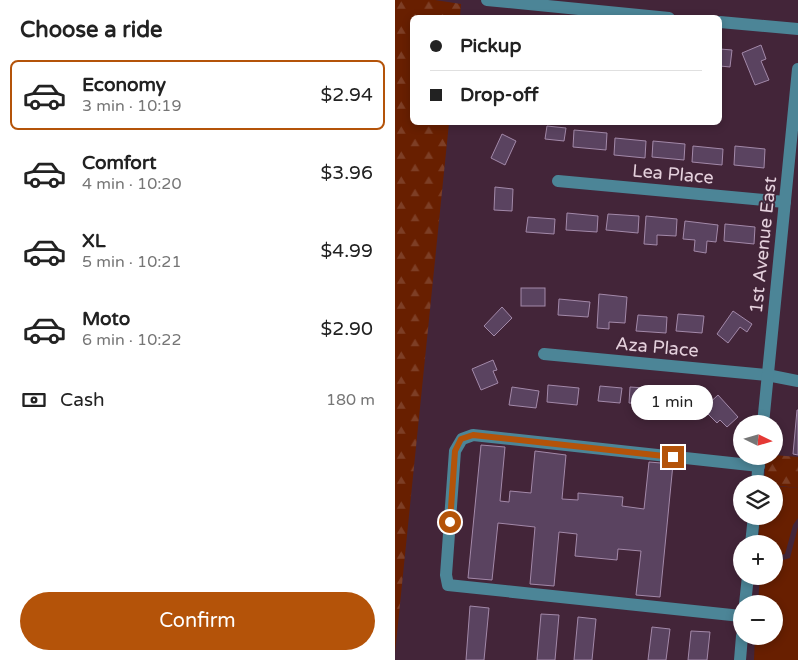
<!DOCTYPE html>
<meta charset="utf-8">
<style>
body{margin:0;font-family:"Varela Round",sans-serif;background:#f6f6f6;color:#222;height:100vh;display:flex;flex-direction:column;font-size:19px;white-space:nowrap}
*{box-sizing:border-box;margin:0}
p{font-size:16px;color:#767676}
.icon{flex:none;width:28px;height:28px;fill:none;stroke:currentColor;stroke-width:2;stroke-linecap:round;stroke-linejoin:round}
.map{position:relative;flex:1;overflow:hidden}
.side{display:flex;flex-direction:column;background:#fff;width:395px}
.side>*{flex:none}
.top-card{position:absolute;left:15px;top:15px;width:312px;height:110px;border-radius:8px;box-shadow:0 2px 8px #0003;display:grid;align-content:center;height:110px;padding:0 20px;background:#fff}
.needle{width:32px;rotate:95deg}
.buttons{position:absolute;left:338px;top:415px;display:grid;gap:10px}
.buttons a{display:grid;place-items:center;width:50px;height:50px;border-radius:50%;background:#fff;box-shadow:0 2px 8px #0003;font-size:25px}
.end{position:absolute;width:22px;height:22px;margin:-11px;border:6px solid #b45309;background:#fff;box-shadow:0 0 0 2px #fff}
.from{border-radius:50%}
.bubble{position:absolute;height:35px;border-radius:18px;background:#fff;box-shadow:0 2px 8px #0003;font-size:16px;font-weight:600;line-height:35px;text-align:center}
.top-card b{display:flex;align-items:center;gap:18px;height:48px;font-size:19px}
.top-card b+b{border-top:1px solid #e0e0e0}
.top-card i{width:12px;height:12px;background:#222}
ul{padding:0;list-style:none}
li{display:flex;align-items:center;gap:15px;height:70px;margin:0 10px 8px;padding:0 10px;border:2px solid transparent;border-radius:8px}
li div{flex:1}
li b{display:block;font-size:19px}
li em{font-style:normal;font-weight:600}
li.selected{border-color:#b45309}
li>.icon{width:45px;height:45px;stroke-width:1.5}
h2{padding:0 20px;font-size:22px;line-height:60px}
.pay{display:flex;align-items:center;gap:12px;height:55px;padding:0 20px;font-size:19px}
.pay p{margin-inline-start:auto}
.action{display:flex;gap:10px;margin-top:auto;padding:10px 20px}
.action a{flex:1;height:58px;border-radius:30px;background:#b45309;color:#fff;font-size:20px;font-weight:600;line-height:58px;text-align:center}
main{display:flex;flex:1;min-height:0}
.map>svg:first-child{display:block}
</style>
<main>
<section class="side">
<h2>Choose a ride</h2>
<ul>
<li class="selected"><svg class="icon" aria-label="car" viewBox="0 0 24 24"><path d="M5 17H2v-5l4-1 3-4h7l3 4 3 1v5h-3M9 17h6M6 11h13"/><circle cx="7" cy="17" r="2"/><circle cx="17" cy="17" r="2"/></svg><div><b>Economy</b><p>3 min · 10:19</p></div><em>$2.94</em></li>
<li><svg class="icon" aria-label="car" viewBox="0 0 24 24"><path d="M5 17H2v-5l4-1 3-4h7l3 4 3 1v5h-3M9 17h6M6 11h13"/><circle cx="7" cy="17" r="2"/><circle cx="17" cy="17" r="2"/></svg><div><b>Comfort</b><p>4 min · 10:20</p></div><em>$3.96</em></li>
<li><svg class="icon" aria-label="car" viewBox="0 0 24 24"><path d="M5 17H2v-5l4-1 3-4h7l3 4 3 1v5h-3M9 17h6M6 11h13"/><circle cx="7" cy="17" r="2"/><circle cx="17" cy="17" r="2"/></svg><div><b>XL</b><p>5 min · 10:21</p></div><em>$4.99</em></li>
<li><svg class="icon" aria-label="car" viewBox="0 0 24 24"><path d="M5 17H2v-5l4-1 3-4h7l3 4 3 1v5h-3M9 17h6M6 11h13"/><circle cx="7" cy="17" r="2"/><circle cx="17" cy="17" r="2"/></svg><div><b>Moto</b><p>6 min · 10:22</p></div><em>$2.90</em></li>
</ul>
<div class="pay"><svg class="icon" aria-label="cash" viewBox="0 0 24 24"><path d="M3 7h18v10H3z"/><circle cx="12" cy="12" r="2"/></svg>Cash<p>180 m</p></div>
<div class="action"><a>Confirm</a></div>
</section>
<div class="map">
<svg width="403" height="660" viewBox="0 0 403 660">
<defs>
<pattern id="forest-firs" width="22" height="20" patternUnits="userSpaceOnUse" patternTransform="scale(1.25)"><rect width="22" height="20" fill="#681f00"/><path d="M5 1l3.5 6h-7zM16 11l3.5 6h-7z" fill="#7d3e25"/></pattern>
</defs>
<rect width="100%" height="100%" fill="#432539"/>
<g fill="url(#forest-firs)">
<path d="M0,0H40L66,4L65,17L18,18V122L54,123L0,653Z"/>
<path d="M379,455L403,457V488L369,484L371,456Z"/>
</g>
<g fill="#681f00">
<path d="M379,486L403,488V518L398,525L390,554L386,555L379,549V544H363L365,516H379Z"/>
<path d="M403,527V660H359L360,636H379V604H363L365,576H379V556L385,561L395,558Z"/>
</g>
<g fill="#5a4360" stroke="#a389a9">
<path d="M366,45L371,59L366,61L374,80L360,85L347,53Z"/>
<path d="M325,49L337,50L335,67L325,66Z"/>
<path d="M152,126L171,128L169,141L150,139Z"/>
<path d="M179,130L212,133L211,150L178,147Z"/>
<path d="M107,134L121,141L110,165L96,158Z"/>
<path d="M220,138L251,141L250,158L219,155Z"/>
<path d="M258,141L290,144L289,160L257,157Z"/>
<path d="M298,146L328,149L327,165L297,162Z"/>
<path d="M340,146L370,149L369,168L339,165Z"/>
<path d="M100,187L118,189L117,211L99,210Z"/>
<path d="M172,213L203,216L202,232L171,230Z"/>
<path d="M213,214L244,216L243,233L211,230Z"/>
<path d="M251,216L282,219L281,236L262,235V245L249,244Z"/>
<path d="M133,217L160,219L159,234L131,232Z"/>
<path d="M290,221L323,225L321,242L312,241L311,253L299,251L300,240L288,239Z"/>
<path d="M330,224L360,227L359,244L329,241Z"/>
<rect x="126" y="288" width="24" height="18"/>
<path d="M204,294L232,297L230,323L214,322V329L202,328Z"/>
<path d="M164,299L195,302L193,317L163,315Z"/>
<path d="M107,307L117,318L99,336L89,326Z"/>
<path d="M338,311L357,324L352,332L345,327L333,343L322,334Z"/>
<path d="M283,314L309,316L307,333L281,331Z"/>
<path d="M243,315L272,317L271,333L241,331Z"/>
<path d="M98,360L102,370L98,371L103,383L86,390L77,369Z"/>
<path d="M153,385L184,388L182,405L152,402Z"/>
<path d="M205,386L227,388L225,403L203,401Z"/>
<path d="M117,387L144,391L141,408L114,405Z"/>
<path d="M235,387L264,389L263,405L234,403Z"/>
<path d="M277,391L290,392L289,400L301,401L300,417L275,414Z"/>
<path d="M323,395L343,417L332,427L325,420L322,423L308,409Z"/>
<path d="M402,410H403V455L398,454Z"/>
<path d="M86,445L110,447L105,501L114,502L115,491L136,493L140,451L171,455L167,499L183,500V493L228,497L227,506L249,509L254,462L278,464L265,597L241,595L246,551L223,549L222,560L180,556L182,534L164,532L159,586L135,584L140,527L103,523L97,580L73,578Z"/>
<path d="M75,606L94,608L89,660H71Z"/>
<path d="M146,614L164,615L160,660H142Z"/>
<path d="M183,617L201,619L197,660H179Z"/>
<path d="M257,627L275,629L271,660H253Z"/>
<path d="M296,631L315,632L312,660H293Z"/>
</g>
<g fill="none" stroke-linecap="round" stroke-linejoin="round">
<g stroke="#4c8597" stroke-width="12">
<path d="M92,0L274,18"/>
<path d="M325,22L403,29"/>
<path d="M163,181L390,202"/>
<path d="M149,354L372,375L403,381"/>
<path d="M368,424L403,69"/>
<path d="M362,484L364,456"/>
<path d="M356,544L359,516"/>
<path d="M350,604L353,576"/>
<path d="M346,616L53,585L51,575L60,451L67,439L78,435L364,466"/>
<path d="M345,660L347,636"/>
</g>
</g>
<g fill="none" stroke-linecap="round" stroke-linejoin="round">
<path stroke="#b45309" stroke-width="6" d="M55,522L60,451L66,439L78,435L278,457"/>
</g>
<g text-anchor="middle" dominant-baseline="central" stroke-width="4" stroke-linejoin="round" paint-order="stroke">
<g font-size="18" fill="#e5d1dd" stroke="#432539">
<text transform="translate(278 174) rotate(5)">Lea Place</text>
<text transform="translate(368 245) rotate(-84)">1st Avenue East</text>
<text transform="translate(262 347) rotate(5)">Aza Place</text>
</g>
</g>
</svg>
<div class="buttons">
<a><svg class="needle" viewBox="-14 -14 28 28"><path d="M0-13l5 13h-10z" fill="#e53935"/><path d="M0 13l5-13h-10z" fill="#767676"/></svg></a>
<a><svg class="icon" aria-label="layers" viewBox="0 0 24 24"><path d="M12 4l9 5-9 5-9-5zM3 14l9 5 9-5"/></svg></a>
<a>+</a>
<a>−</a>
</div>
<i class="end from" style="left:55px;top:522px"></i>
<i class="end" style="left:278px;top:457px"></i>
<div class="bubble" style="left:236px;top:385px;width:82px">1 min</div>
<div class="top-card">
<b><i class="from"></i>Pickup</b>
<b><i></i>Drop-off</b>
</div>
</div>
</main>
